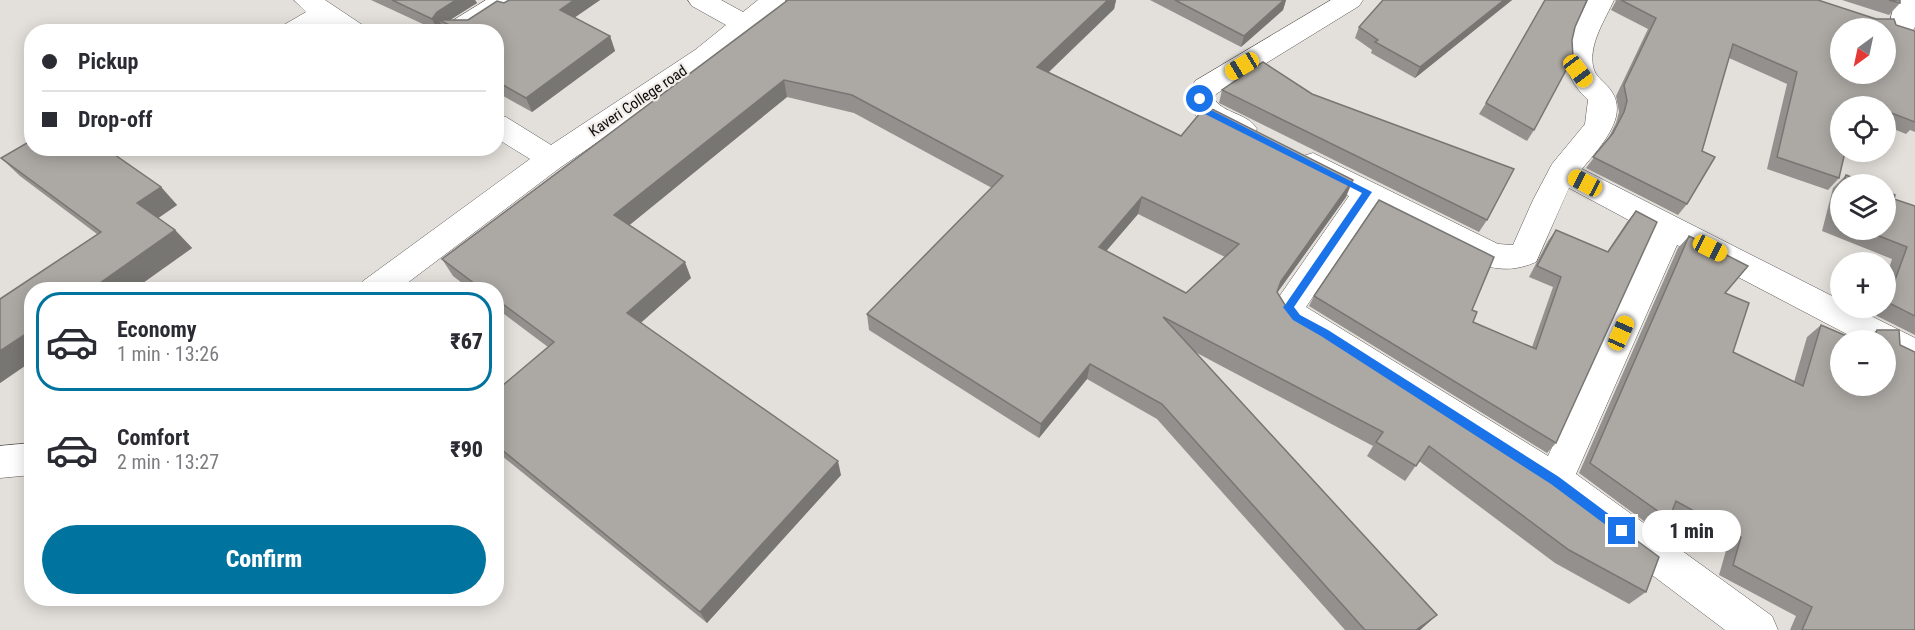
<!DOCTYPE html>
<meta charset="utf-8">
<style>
body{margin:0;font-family:"Roboto Condensed",sans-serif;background:#f7f7f7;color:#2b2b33;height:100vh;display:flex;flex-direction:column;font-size:22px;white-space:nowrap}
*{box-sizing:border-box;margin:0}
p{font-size:20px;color:#7c7c81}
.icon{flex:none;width:33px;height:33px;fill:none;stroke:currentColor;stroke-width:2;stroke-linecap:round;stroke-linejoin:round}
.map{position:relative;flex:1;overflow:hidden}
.sheet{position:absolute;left:24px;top:282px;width:480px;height:324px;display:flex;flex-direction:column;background:#fff;border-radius:24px;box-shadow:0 3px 15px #0003}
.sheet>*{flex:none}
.guide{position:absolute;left:24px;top:24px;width:480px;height:132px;border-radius:24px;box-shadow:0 3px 15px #0003;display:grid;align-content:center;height:132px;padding:0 18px;background:#fff}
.needle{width:39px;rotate:213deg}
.controls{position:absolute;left:1830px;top:18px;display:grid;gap:12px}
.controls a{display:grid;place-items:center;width:66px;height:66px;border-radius:50%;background:#fff;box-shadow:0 3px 15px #0003;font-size:30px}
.end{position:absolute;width:27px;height:27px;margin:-14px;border:8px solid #1a73e8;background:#fff;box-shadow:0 0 0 3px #fff}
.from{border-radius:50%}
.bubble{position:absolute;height:42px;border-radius:21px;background:#fff;box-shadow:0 3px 15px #0003;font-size:20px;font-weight:800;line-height:42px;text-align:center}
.car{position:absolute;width:18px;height:36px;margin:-18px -9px;border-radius:8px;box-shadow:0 0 4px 2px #0007;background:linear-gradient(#f5c518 24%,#345 0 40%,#f5c518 0 76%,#345 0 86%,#f5c518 0)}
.guide b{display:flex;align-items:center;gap:21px;height:57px;font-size:22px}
.guide b+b{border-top:2px solid #e1e1e2}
.guide i{width:15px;height:15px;background:#2b2b33}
ul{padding:10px 0 0;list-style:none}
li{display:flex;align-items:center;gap:18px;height:99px;margin:0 12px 9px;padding:0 6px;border:3px solid transparent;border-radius:24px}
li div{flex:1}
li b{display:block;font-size:22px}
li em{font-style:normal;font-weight:800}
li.active{border-color:#00749e}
li>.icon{width:54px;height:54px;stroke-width:1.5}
.action{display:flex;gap:12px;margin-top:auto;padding:12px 18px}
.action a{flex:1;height:69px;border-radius:36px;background:#00749e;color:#fff;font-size:24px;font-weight:800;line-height:69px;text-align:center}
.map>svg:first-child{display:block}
</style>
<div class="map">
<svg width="1915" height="630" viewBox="0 0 1915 630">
<rect width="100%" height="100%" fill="#e3dfda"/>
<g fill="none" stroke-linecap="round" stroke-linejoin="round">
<g stroke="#5d5956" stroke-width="1">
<g id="minor">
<path d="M294,0H325L364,26L368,32H336L324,24L311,32H278L282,26L306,12Z"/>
<path d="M486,0H517L513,6L473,32H440L444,26Z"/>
<path d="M688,0H721L743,12L758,0H787L783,6L715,62L561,167L398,290H358L363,281L530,159L496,138V114L506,117L551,145L695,50L726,25L692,6Z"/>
<path d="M1331,0H1363L1359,6L1216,94L1214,99C1224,114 1248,113 1257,129L1253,136L1243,139L1233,136L1198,119L1186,99L1195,81Z"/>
<path d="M1588,0H1614C1605,20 1589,43 1593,66C1595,78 1606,82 1612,92C1629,118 1598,149 1582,169L1840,300V308H1855L1915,338V368L1886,355V340H1858L1677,245L1576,474L1772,616L1778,630H1725L1542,492L1313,343L1284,327L1272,307L1349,196L1303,172L1298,164L1303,156L1313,153L1498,244L1513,245L1533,200L1552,164L1585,124L1588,100C1551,65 1570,39 1588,0ZM1569,188L1651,232L1548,456L1306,307L1373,208L1483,265C1502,271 1518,270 1536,262Z"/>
<path d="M1895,0H1915V27L1910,36L1901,39L1892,36L1888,30Z"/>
<path d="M32,443V475L0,478V446Z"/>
</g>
</g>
<use href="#minor" fill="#fff" fill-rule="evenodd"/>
</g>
<g fill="#94908d" fill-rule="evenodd">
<path d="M371,0H475L477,3L450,20H468L504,3L509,0H600L574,18L610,36L615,51L532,112L496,92V32H444L442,26L438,31Z"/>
<path d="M785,0H1116L1114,9L1049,72L1181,136L1346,197L1277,293L1285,305L1300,318L1646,592L1629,604L1555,563L1419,461L1405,481L1367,456L1373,446L1195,352L1437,615L1420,630H1345L1157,419L1087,379L1039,438L869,330L867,314L992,188L854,113L787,97L629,225L691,278L641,322L841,475L707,623L496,451V391L548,347L496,308V290H471L453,276L442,259L785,2ZM1138,214L1225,257L1186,293L1106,251Z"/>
<path d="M1150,0H1286L1283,10L1241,47Z"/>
<path d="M1383,0H1512L1415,78L1371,53L1372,50L1355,38L1359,27Z"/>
<path d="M1615,0H1818L1915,31V132L1910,130L1906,134L1886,126V106H1840L1839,178L1828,190L1767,169L1787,84L1729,58L1687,204L1678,215L1586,168L1608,139L1616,123L1619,112L1616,96L1648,29L1611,10L1616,1Z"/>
<path d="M1842,0H1900V3L1889,15Z"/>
<path d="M1575,27L1534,130L1527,141L1479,114L1486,103Z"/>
<path d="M1222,90L1312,94L1487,220L1479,232L1219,103Z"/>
<path d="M1,158L161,187L177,205L158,218L175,230L192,248L133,290H32V361L0,383V299L97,234L20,176Z"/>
<path d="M1846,175L1869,184H1840V230H1886L1894,199L1915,206V335L1873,314L1875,308H1886V278L1892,259L1822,231L1833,188Z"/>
<path d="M1636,211L1556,443L1547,453L1309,306L1314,296L1472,310L1473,322L1532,347L1553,287L1529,277L1548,241L1556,230L1607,252L1627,222Z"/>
<path d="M1689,236L1748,266L1725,293L1749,303L1733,352L1794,382L1807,337L1821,325L1856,340H1840V386H1886V340H1864L1877,330H1899L1900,345L1915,352V630H1790L1796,616L1719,575L1727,547L1671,516L1669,519L1656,530L1579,473L1678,248Z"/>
</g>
<g fill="#787673">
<path d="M456,0H475L477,3L445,23L439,20L442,26L438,31L432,19L437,12Z"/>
<path d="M574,0H600L565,24L560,10Z"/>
<path d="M1108,0H1116L1114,9L1036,84L1037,67Z"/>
<path d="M1284,0H1286L1283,10L1241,47L1244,36Z"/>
<path d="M1504,0H1512L1415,78L1420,67Z"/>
<path d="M610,36L615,51L532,112L526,98Z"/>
<path d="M784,80L787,97L621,232L614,215Z"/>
<path d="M1353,180L1346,197L1274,297L1281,281Z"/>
<path d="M161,187L177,205L154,221L137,203Z"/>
<path d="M1142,197L1138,214L1096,263L1099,247Z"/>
<path d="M175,230L192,248L133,290H90Z"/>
<path d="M685,262L691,278L634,329L627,313Z"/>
<path d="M32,330V361L0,383V351Z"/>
<path d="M1090,364L1087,379L1039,438L1041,424Z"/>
<path d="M838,461L841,475L707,623L700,612Z"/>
<path d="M1437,615L1420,630H1416Z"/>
</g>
<g fill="#aca8a4" stroke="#787673" stroke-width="1.5" fill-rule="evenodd">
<path d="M392,0H456L437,12L432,19Z"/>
<path d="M509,0H574L560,10L610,36L526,98L496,81V32H464L439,20H468L497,1L504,3Z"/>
<path d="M788,0H1108L1037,67L1181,136L1206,106L1353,180L1281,281L1277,292L1285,305L1300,318L1555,480L1659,557L1646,592L1569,550L1429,446L1416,466L1376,442L1383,432L1163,317L1437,615L1416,630H1365L1162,404L1090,364L1041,424L867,314L1003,176L852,95L784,80L614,215L685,262L627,313L838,461L700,612L496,445V391L554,342L496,299V290H483L442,259ZM1142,197L1239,244L1186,293L1099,247Z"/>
<path d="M1175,0H1284L1244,36Z"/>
<path d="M1383,0H1504L1420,67L1375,42L1378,40L1359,27Z"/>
<path d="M1545,0H1587L1575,27L1572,40L1573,57L1534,130L1486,103Z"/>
<path d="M1621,0H1818L1876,19H1894L1896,25L1915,31V122L1886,111V106H1875L1856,99L1854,106H1840V152H1845L1839,178L1777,157L1797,72L1733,44L1702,151L1715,157L1687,204L1593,157L1613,133L1624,112L1627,101L1624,85L1656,18ZM1840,28H1886V74H1840Z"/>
<path d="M1889,0H1900V3Z"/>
<path d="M1263,62L1312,94L1514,169L1487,220L1222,90Z"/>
<path d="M32,140V148H105L161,187L137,203L175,230L90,290H32V330L0,351V299L101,232L1,158Z"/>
<path d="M1846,175L1869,184H1843Z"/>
<path d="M1886,191L1895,195L1894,199L1915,206V316L1887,302L1907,247L1864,230H1886Z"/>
<path d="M1840,196V220L1835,218Z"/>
<path d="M1379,200L1494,257L1472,310L1477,312L1473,322L1536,349L1561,277L1537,266L1556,230L1608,252L1636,211L1657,222L1556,443L1314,296Z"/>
<path d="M1689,236L1748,266L1725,293L1749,303L1733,352L1803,386L1821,325L1856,340H1840V386H1886V340H1873L1877,330H1899L1900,345L1915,352V630H1802L1812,607L1733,565L1741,537L1676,501L1669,519L1590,463Z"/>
</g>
<path fill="#1a73e8" d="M1200,96L1211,110L1372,192L1294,307L1300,315L1328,330L1559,477L1626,527V534H1618L1551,484L1321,336L1293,320L1283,307L1285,305L1362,193L1205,114L1195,99Z"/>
<g text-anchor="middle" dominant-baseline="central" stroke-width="4.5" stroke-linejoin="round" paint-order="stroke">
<g font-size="15" fill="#0c0b0a" stroke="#f0ece8">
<text transform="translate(638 101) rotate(-34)">Kaveri College road</text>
</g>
</g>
</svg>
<div class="controls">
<a><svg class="needle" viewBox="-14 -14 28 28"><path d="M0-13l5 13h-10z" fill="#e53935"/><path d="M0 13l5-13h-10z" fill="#7c7c81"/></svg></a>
<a><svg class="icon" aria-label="locate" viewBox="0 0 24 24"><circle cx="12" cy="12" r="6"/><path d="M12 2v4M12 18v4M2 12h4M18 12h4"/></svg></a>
<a><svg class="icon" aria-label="layers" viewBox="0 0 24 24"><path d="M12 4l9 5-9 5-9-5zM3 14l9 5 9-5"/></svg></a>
<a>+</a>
<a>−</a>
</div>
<i class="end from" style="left:1200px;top:99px"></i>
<i class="end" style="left:1622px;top:531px"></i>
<div class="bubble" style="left:1642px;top:510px;width:99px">1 min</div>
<i class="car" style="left:1242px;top:66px;rotate:239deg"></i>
<i class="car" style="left:1578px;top:71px;rotate:143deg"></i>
<i class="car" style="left:1585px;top:183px;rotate:298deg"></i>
<i class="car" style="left:1710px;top:248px;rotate:117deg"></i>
<i class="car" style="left:1621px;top:333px;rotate:24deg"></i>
<div class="guide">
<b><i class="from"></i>Pickup</b>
<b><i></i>Drop-off</b>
</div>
<section class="sheet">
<ul>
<li class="active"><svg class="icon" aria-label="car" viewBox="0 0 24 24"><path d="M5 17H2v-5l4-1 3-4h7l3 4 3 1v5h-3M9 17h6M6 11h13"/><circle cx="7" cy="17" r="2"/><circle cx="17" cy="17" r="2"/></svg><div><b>Economy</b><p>1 min · 13:26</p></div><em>₹67</em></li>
<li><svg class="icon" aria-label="car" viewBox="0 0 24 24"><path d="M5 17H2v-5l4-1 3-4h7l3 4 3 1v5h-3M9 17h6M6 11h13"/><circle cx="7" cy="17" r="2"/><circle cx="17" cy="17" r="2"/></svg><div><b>Comfort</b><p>2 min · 13:27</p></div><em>₹90</em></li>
</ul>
<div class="action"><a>Confirm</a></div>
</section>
</div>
